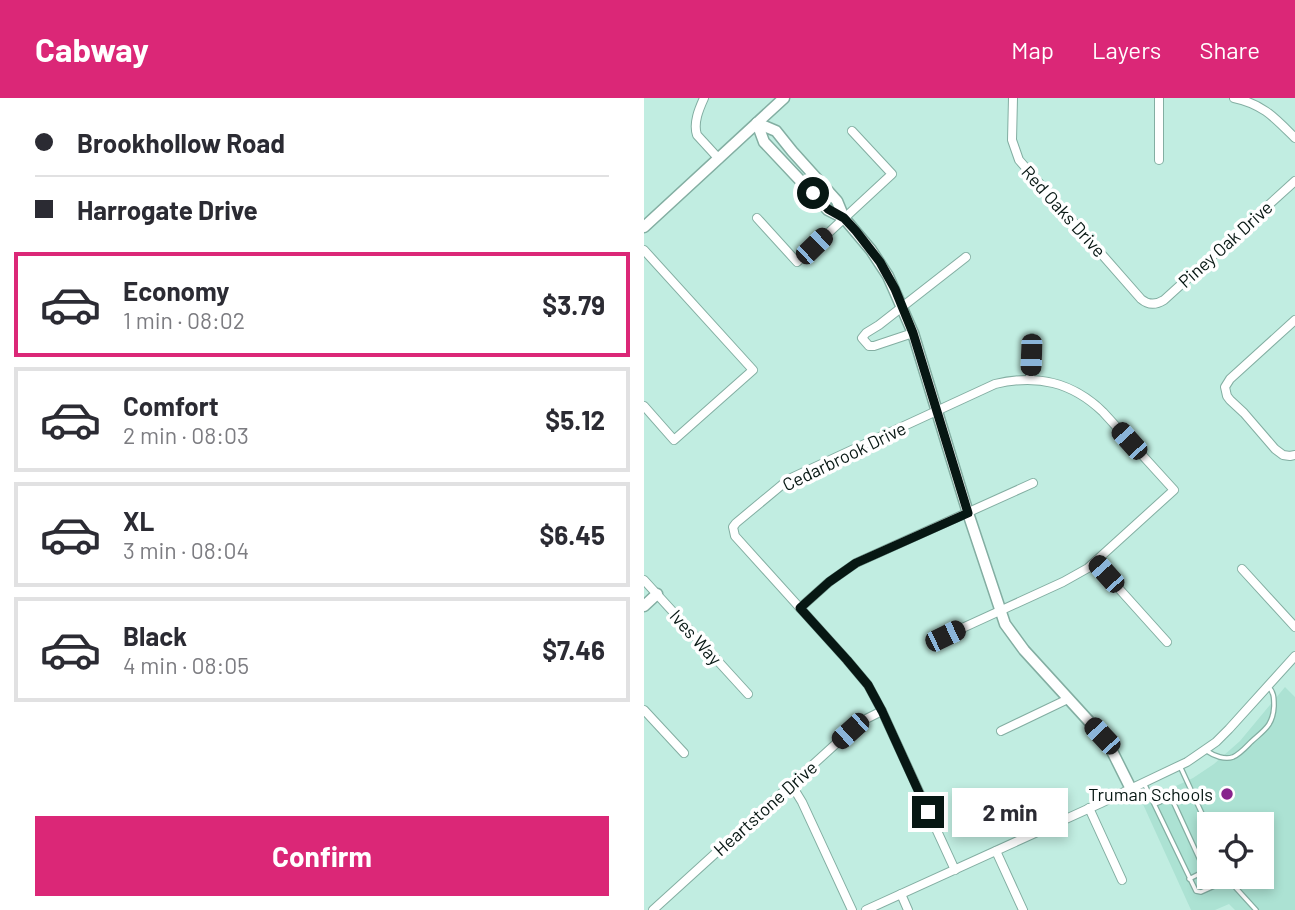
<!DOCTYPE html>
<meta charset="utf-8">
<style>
body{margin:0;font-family:Barlow,sans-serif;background:#f7f7f7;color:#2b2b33;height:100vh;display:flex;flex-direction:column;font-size:26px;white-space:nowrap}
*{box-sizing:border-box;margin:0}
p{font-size:23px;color:#7c7c81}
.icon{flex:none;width:38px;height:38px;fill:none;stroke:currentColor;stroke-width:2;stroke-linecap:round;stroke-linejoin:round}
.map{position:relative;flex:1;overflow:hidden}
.sheet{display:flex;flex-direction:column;background:#fff;width:644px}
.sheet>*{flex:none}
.top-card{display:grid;align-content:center;height:154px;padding:0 35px;background:#fff}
.fabs{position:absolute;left:553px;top:714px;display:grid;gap:14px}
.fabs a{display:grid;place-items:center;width:77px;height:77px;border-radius:0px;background:#fff;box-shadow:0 4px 10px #0003;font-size:35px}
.end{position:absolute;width:32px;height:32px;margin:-16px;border:9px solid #071713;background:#fff;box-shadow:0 0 0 4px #fff}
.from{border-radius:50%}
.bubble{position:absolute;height:49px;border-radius:0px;background:#fff;box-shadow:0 4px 10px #0003;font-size:23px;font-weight:700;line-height:49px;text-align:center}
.car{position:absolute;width:21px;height:42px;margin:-21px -10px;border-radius:9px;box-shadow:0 0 5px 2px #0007;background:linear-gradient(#222 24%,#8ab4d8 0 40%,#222 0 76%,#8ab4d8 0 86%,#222 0)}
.top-card b{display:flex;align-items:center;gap:24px;height:66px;font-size:26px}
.top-card b+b{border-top:2px solid #e1e1e2}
.top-card i{width:18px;height:18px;background:#2b2b33}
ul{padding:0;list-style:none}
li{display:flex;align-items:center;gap:21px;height:105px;margin:0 14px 10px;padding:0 21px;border:4px solid #e1e1e2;border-radius:0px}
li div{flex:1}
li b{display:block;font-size:26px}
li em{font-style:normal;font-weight:700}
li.on{border-color:#db2777}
li>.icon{width:63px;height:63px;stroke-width:1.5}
.button{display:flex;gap:14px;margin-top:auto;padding:14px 35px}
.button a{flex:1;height:80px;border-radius:0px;background:#db2777;color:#fff;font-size:28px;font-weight:700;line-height:80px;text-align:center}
header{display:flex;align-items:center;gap:42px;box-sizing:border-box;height:98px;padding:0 35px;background:#db2777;color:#fff}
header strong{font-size:33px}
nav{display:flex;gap:38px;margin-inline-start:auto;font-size:24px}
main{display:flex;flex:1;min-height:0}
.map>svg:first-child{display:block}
</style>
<header>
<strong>Cabway</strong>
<nav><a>Map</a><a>Layers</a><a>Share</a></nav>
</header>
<main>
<section class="sheet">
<div class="top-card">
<b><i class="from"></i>Brookhollow Road</b>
<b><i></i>Harrogate Drive</b>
</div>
<ul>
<li class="on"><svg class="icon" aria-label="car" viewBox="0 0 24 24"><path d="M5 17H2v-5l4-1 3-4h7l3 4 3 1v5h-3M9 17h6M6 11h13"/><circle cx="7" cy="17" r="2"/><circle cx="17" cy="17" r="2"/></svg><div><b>Economy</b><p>1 min · 08:02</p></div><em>$3.79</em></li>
<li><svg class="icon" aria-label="car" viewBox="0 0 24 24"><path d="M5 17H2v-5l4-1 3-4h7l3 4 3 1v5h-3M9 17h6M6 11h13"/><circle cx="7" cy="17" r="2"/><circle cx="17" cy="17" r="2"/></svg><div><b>Comfort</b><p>2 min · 08:03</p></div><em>$5.12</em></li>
<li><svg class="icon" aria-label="car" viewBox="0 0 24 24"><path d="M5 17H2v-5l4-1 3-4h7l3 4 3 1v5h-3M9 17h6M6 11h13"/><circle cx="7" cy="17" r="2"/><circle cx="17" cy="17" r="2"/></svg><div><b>XL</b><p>3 min · 08:04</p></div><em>$6.45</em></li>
<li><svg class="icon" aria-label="car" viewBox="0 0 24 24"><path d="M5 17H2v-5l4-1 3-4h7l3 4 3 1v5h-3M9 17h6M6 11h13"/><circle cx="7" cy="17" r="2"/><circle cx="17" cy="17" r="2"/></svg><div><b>Black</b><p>4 min · 08:05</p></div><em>$7.46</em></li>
</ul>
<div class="button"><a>Confirm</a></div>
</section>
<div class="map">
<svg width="651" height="812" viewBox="0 0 651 812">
<rect width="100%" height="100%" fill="#c1ede1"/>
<path fill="#ace2d3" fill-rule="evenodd" d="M641,589L651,599V812H591L585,806L571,812H547L498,704L549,680L570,666L596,643ZM565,726H618V779H565Z"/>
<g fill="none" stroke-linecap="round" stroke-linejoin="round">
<g stroke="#83aea2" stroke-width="6">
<g id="lane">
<path d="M563,653C570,658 581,662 589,659C596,656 602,649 607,644C620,632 629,628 630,608C630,600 630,594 624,588"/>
<path d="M536,668L565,731"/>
<path d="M500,685L552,793L557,794L588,780"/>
<path d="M511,706L527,699L561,773L545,781"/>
<path d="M588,781L592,790L612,812"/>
</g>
</g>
<g stroke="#83aea2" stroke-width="10">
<g id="street">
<path d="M60,0C55,11 49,25 53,37L75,61"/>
<path d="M369,0L368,42L375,62L497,201C504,207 512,207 520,202L651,83"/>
<path d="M590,0C619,6 631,20 651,40"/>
<path d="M515,62V0"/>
<path d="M113,120L153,164L248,76L208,33"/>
<path d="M0,152L109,272L30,342L0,308"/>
<path d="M651,222L586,281L581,289L583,298L586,302L600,315L631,351L639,357L646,358L651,357"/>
<path d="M269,235L230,248H225L218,240L222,235L235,227L322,159"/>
<path d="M386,282L388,240"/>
<path d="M451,464L523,544"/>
<path d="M598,471L651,529"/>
<path d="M0,482L104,596"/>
<path d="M156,510L185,484L212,465L389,385"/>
<path d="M301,538L419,484L444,470L530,392L459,314C428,284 393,276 351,286L145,381L92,425L89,429L91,438L203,562L224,587L238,613L311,772"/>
<path d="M0,612L40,655"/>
<path d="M357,633L424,601"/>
<path d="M147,686L158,704L208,812"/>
<path d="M445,710L478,782"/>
<path d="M352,753L379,812"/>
<path d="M257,796L264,812"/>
<path d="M9,812L206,633L218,623L238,613"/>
<path d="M222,812L457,705L543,664L572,644L585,631L651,558"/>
</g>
</g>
<g stroke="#83aea2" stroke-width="13">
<g id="secondary">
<path d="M113,25L132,33L148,53L193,103L200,120L227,152L244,178L269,235L324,415L361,526L380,552L463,643L487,691"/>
<path d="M113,25L120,44L184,112L200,120"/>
<path d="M0,129L140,0"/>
<path d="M0,508L13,496"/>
</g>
</g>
<use href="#lane" stroke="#fff" stroke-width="3.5"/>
<use href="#street" stroke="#fff" stroke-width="8"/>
<use href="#secondary" stroke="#fff" stroke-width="10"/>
</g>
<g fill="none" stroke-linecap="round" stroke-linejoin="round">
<path stroke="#071713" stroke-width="9" d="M169,95L184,111L200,120L212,133L236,164L251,191L269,235L324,415L212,465L185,484L156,510L203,562L224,587L238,613L284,714"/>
</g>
<circle fill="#87238c" stroke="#fff" stroke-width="2.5" cx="583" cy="696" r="7"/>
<g text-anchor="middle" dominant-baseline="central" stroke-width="7" stroke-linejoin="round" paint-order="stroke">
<g font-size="18" fill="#071713" stroke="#fff">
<text transform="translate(420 113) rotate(48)">Red Oaks Drive</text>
<text transform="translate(581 146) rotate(-42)">Piney Oak Drive</text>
<text transform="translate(200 358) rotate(-26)">Cedarbrook Drive</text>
<text transform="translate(52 539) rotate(48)">Ives Way</text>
<text transform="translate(121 710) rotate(-42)">Heartstone Drive</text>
</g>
<g font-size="18" fill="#071713" stroke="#fff" text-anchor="end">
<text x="569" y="696">Truman Schools</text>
</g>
</g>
</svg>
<div class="fabs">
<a><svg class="icon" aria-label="locate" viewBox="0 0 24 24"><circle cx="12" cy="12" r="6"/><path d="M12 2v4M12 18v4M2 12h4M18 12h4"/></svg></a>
</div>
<i class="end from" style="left:169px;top:95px"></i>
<i class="end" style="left:284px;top:714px"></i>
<div class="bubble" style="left:308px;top:690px;width:116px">2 min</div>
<i class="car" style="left:170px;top:148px;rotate:46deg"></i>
<i class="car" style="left:387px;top:257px;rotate:182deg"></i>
<i class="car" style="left:485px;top:343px;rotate:318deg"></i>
<i class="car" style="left:462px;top:476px;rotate:318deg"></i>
<i class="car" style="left:301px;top:538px;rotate:64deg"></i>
<i class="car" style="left:206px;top:633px;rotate:228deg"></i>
<i class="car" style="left:458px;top:638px;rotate:317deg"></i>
</div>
</main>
